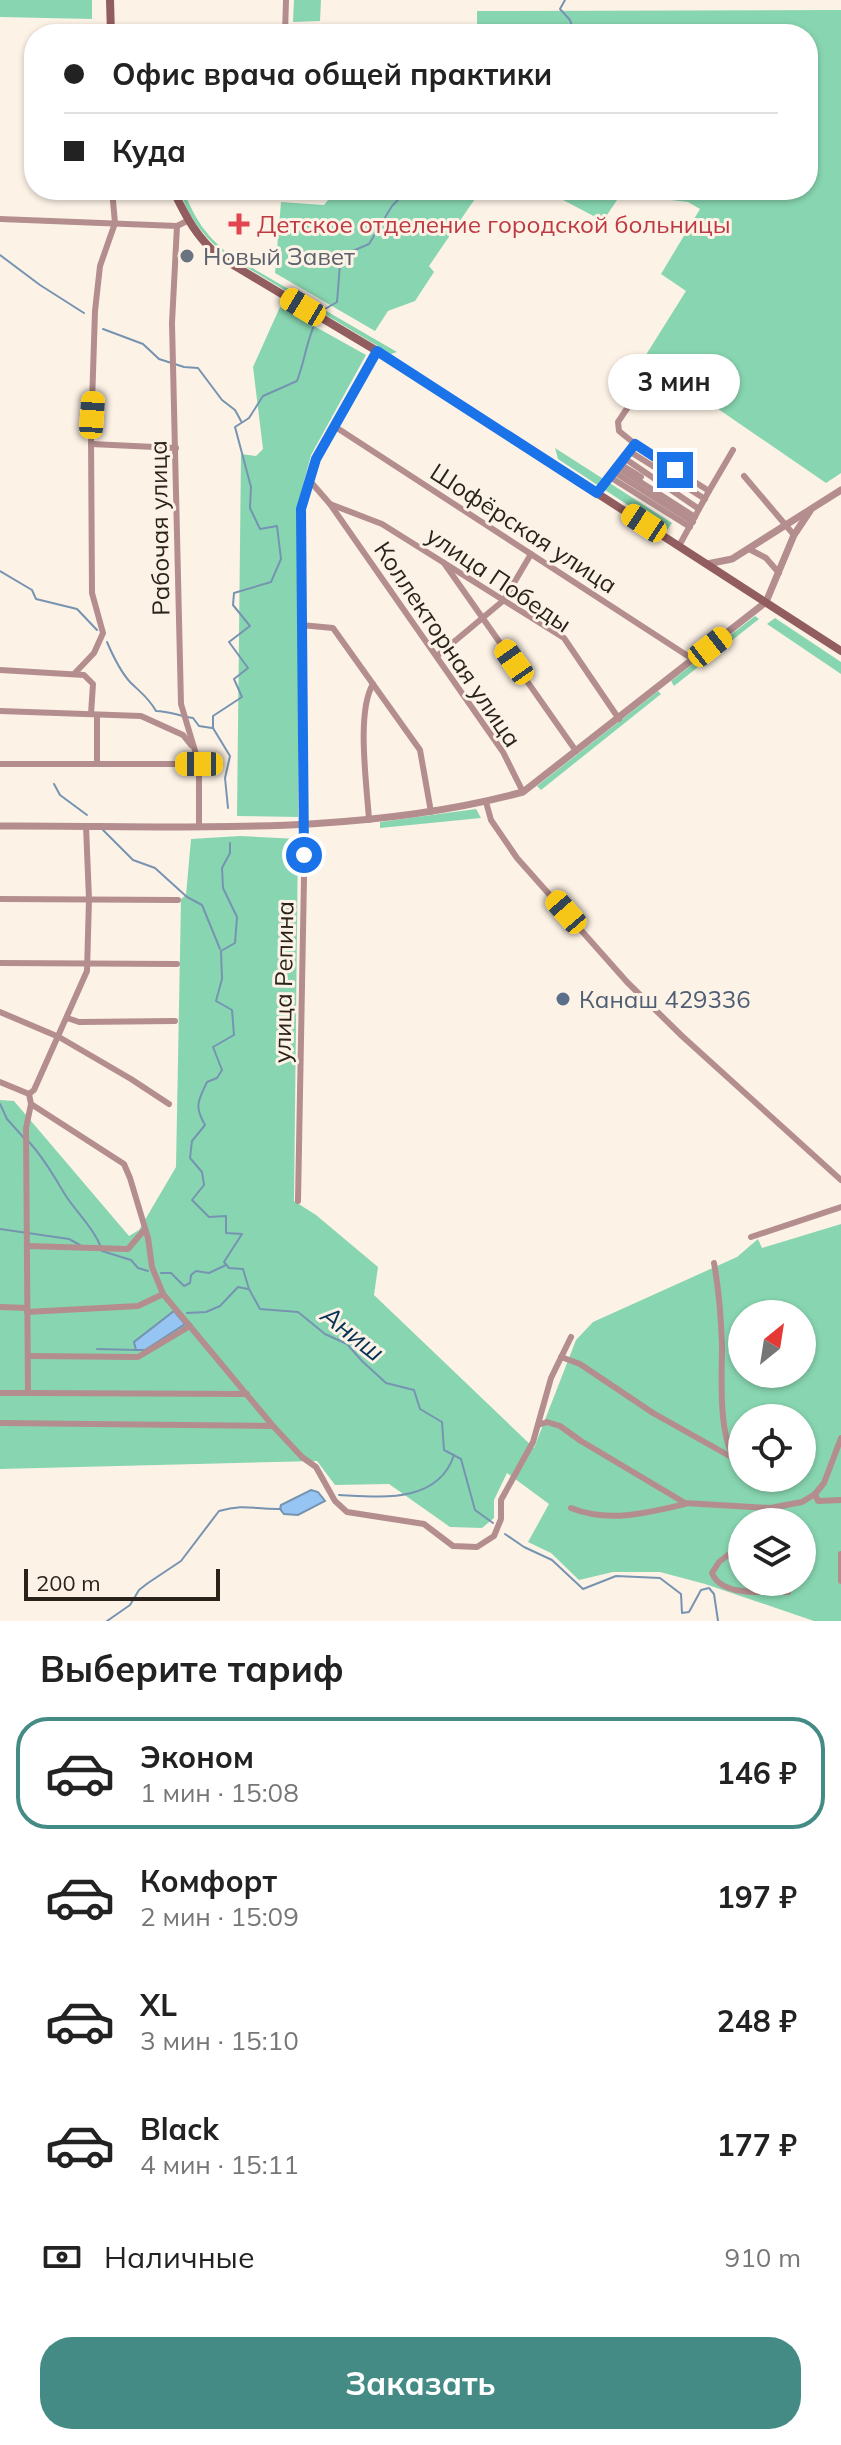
<!DOCTYPE html>
<html lang="ru">
<meta charset="utf-8">
<style>
body{margin:0;font-family:Mulish,sans-serif;background:#f6f6f6;color:#222;height:100vh;display:flex;flex-direction:column;font-size:30px;white-space:nowrap}
*{box-sizing:border-box;margin:0}
p{font-size:26px;color:#767676}
.icon{flex:none;width:44px;height:44px;fill:none;stroke:currentColor;stroke-width:2;stroke-linecap:round;stroke-linejoin:round}
.map{position:relative;height:1621px;overflow:hidden}
.sheet{display:flex;flex-direction:column;background:#fff;flex:1}
.sheet>*{flex:none}
.hud{position:absolute;left:24px;top:24px;width:794px;height:176px;border-radius:32px;box-shadow:0 2px 6px #0004;display:grid;align-content:center;height:176px;padding:0 40px;background:#fff}
.needle{width:52px;rotate:30deg}
.buttons{position:absolute;left:728px;top:1300px;display:grid;gap:16px}
.buttons a{display:grid;place-items:center;width:88px;height:88px;border-radius:50%;background:#fff;box-shadow:0 2px 6px #0004;font-size:40px}
.scale{position:absolute;left:24px;bottom:20px;width:196px;box-sizing:border-box;padding-left:8px;border:4px solid #29231c;border-top:0;font-size:22px;line-height:28px;white-space:nowrap;color:#29231c;-webkit-text-stroke:6px #fdf2e6;paint-order:stroke}
.end{position:absolute;width:36px;height:36px;margin:-18px;border:10px solid #1a73e8;background:#fff;box-shadow:0 0 0 4px #fff}
.from{border-radius:50%}
.bubble{position:absolute;height:56px;border-radius:28px;background:#fff;box-shadow:0 2px 6px #0004;font-size:26px;font-weight:700;line-height:56px;text-align:center}
.car{position:absolute;width:24px;height:48px;margin:-24px -12px;border-radius:10px;box-shadow:0 0 6px 2px #0007;background:linear-gradient(#f5c518 24%,#345 0 40%,#f5c518 0 76%,#345 0 86%,#f5c518 0)}
.hud b{display:flex;align-items:center;gap:28px;height:76px;font-size:30px}
.hud b+b{border-top:2px solid #e0e0e0}
.hud i{width:20px;height:20px;background:#222}
ul{padding:0;list-style:none}
li{display:flex;align-items:center;gap:24px;height:112px;margin:0 16px 12px;padding:0 24px;border:4px solid transparent;border-radius:32px}
li div{flex:1}
li b{display:block;font-size:30px}
li em{font-style:normal;font-weight:700}
li.current{border-color:#448b85}
li>.icon{width:72px;height:72px;stroke-width:1.5}
h2{padding:0 40px;font-size:36px;line-height:96px}
.pay{display:flex;align-items:center;gap:20px;height:88px;padding:0 40px;font-size:30px}
.pay p{margin-inline-start:auto}
.cta{display:flex;gap:16px;margin-top:auto;padding:16px 40px}
.cta a{flex:1;height:92px;border-radius:32px;background:#448b85;color:#fff;font-size:32px;font-weight:700;line-height:92px;text-align:center}
.map>svg:first-child{display:block}
</style>
<div class="map">
<svg width="841" height="1621" viewBox="0 0 841 1621">
<rect width="100%" height="100%" fill="#fdf2e6"/>
<g fill="#88d6b1" fill-rule="evenodd">
<path d="M0,0H92V19L0,17Z"/>
<path d="M294,0H321L320,21L293,22Z"/>
<path d="M841,10V473L826,483L644,358L686,291L661,274L700,209L688,202L621,194L603,221L544,190H808V34H477V11Z"/>
<path d="M180,190H183C196,220 204,234 230,255L397,352L391,354L226,255C205,238 187,216 180,190Z"/>
<path d="M336,190H481L429,266L434,272L415,301L388,311L375,331L275,273L281,202L324,205Z"/>
<path d="M280,307L366,355L311,455L298,504V817L237,816L241,454L256,456L263,449L253,367Z"/>
<path d="M555,448L672,523L667,530L650,520L651,517L645,513L643,515L558,459Z"/>
<path d="M755,616L759,619L674,686L671,681Z"/>
<path d="M775,618L841,662V674L767,624Z"/>
<path d="M658,691L661,694L541,790L537,786Z"/>
<path d="M476,809L481,818L380,828V822Z"/>
<path d="M240,836L298,839L294,1201L316,1215L378,1267L374,1295L534,1448L576,1340L593,1322L737,1257L758,1239L762,1248L841,1224V1621H814L705,1584L660,1572H613L579,1580L551,1553L528,1542L549,1504L507,1473L494,1500V1518L482,1528L450,1527L389,1484L335,1485L317,1461L0,1469V1100L14,1101L129,1236L139,1230L176,1167L181,899L186,895L191,839ZM742,1314H802V1374H742ZM742,1418H802V1478H742ZM742,1522H802V1582H742Z"/>
</g>
<g fill="#97c5f3" stroke="#7694b2" stroke-width="2">
<path d="M174,1311L185,1324L145,1350H136L134,1342Z"/>
<path d="M311,1490L318,1492L325,1501L298,1515L284,1514L280,1509L281,1505Z"/>
</g>
<g fill="none" stroke-linecap="round" stroke-linejoin="round">
<g stroke="#7694b2" stroke-width="2">
<path d="M565,0L560,9L570,20L574,33L572,34"/>
<path d="M423,190H429"/>
<path d="M0,255L40,285L84,313"/>
<path d="M325,309L337,302L340,264L348,253L369,244L392,206L408,190"/>
<path d="M103,329L143,344L159,359L184,367L198,368L222,400L235,410L241,421"/>
<path d="M0,571L32,590L36,599L77,609L97,630"/>
<path d="M107,642C113,656 120,671 130,682C140,692 149,698 156,711C169,711 179,716 193,718L199,726L212,728"/>
<path d="M54,784L60,795L87,815"/>
<path d="M228,808L225,778L230,756L213,728V716L242,697L234,679L248,668L229,642L250,626L233,605L234,593L271,582L281,559L277,526L260,529L250,508L251,487L235,427L249,418L263,396L297,381C304,363 306,345 313,328"/>
<path d="M103,830L133,860L155,868L187,897L202,905L220,949"/>
<path d="M230,843V853L222,868L223,888L237,917L235,943L221,951L222,979L216,1001L232,1010L234,1035L213,1047L222,1070L217,1078L207,1082C198,1101 194,1106 205,1125L192,1141L190,1158L202,1172L204,1185L192,1200L209,1217L226,1216V1233L242,1234L224,1262L229,1268L243,1269L249,1289L260,1309L298,1312L325,1334L347,1344L362,1361L386,1383L414,1390L420,1409L442,1422L444,1450L461,1459L475,1510L493,1523"/>
<path d="M0,1104L7,1119L24,1138"/>
<path d="M29,1142C45,1159 54,1177 66,1196C77,1213 92,1226 100,1245"/>
<path d="M0,1229L69,1239L80,1245"/>
<path d="M102,1251L131,1260L138,1268L148,1271"/>
<path d="M161,1273H171L184,1286L190,1283L191,1275L196,1271L209,1273L226,1265"/>
<path d="M187,1313L206,1312L220,1306L238,1287L248,1289"/>
<path d="M97,1349L136,1350"/>
<path d="M339,1495C380,1497 438,1504 454,1455"/>
<path d="M505,1534L524,1547L552,1560L583,1589L616,1576L660,1578L681,1594L682,1613L689,1612L701,1590L709,1588L714,1594L718,1621"/>
<path d="M107,1621L130,1605L139,1590L148,1583L181,1561L219,1511C245,1503 256,1510 281,1509"/>
</g>
<g stroke="#b48e8e" stroke-width="6">
<path d="M285,34L286,0"/>
<path d="M0,219L177,226L187,221"/>
<path d="M177,226L172,323L181,704L199,764V826"/>
<path d="M334,426L694,660"/>
<path d="M91,444L176,448"/>
<path d="M635,444L619,431L618,422L636,395"/>
<path d="M629,451L705,499"/>
<path d="M624,459L635,444L709,491L699,509"/>
<path d="M620,464L641,477"/>
<path d="M617,467L695,517"/>
<path d="M614,472L693,522"/>
<path d="M744,476L794,535"/>
<path d="M610,477L690,527"/>
<path d="M310,481L330,504L503,752L523,792"/>
<path d="M709,491L733,450"/>
<path d="M597,493L624,459L630,462L699,509L679,546"/>
<path d="M330,504L382,524L564,638L619,719"/>
<path d="M749,549L766,558L779,573"/>
<path d="M444,563L576,751"/>
<path d="M301,625L333,628L420,750L431,812"/>
<path d="M437,656L504,600L531,554"/>
<path d="M0,670L84,675L93,684L91,714"/>
<path d="M75,673L94,653L103,633L92,593L91,435L95,311L100,266L115,223L112,190"/>
<path d="M0,711L141,716L183,735L191,745"/>
<path d="M0,764H199"/>
<path d="M97,764V715"/>
<path d="M486,802L491,820L517,858L627,982L682,1036L841,1180"/>
<path d="M369,820C367,786 356,712 373,684"/>
<path d="M0,899L178,900"/>
<path d="M0,963L177,964"/>
<path d="M0,1012L59,1037L131,1079L169,1104"/>
<path d="M67,1018L79,1022L175,1021"/>
<path d="M0,1082L29,1094L31,1104L124,1164L130,1178L148,1238L152,1267L163,1294L273,1426L302,1457L316,1467L335,1501L347,1512L424,1524L453,1546L477,1547L494,1536L501,1519V1500L533,1442L551,1378L571,1337"/>
<path d="M29,1094L34,1090L87,971L89,899L86,826"/>
<path d="M298,1201L305,824L301,509L316,459L377,351"/>
<path d="M751,1237L841,1207"/>
<path d="M27,1246L128,1249L145,1229"/>
<path d="M714,1263C719,1290 721,1317 722,1345C722,1374 718,1432 734,1457"/>
<path d="M0,1307L27,1308"/>
<path d="M27,1312L138,1306L163,1294"/>
<path d="M28,1356L138,1357L190,1326"/>
<path d="M561,1357L580,1364L653,1413L742,1463"/>
<path d="M0,1393H28L26,1128L31,1104"/>
<path d="M28,1393L247,1394"/>
<path d="M0,1423L273,1426"/>
<path d="M538,1425L547,1422L560,1426L581,1441L685,1503L770,1508L802,1502L815,1494"/>
<path d="M841,1438L824,1483L815,1494L818,1501L841,1500"/>
<path d="M571,1508C608,1523 647,1513 685,1504"/>
<path d="M758,1522L767,1509"/>
<path d="M742,1544L719,1562L712,1573C722,1598 766,1591 788,1592"/>
<path d="M841,1554V1581"/>
</g>
<g stroke="#b48e8e" stroke-width="7">
<path d="M707,564L732,559L841,490"/>
<path d="M0,826C174,825 353,838 523,792L766,602L794,535L810,511"/>
</g>
<g stroke="#925d5f" stroke-width="8">
<path d="M110,0L111,34"/>
<path d="M173,190C186,217 197,238 220,257L377,351L841,651"/>
</g>
</g>
<g fill="none" stroke-linecap="round" stroke-linejoin="round">
<path stroke="#1a73e8" stroke-width="10" d="M304,855L301,509L316,459L377,351L597,493L635,444L675,470"/>
</g>
<path fill="#e0444e" stroke="#fdf2e6" stroke-width="3" d="M235 212h8v8h8v8h-8v8h-8v-8h-8v-8h8z"/>
<circle fill="#6b7280" stroke="#fdf2e6" stroke-width="3" cx="187" cy="256" r="8"/>
<circle fill="#5c6f8a" stroke="#fdf2e6" stroke-width="3" cx="563" cy="999" r="8"/>
<g text-anchor="middle" dominant-baseline="central" stroke-width="6" stroke-linejoin="round" paint-order="stroke">
<g font-size="24" fill="#be3a42" stroke="#fdf2e6" text-anchor="start">
<text x="257" y="224">Детское отделение городской больницы</text>
</g>
<g font-size="24" fill="#5b616d" stroke="#fdf2e6" text-anchor="start">
<text x="203" y="256">Новый Завет</text>
</g>
<g font-size="24" fill="#29231c" stroke="#fdf2e6">
<text transform="translate(159 528) rotate(-91)">Рабочая улица</text>
<text transform="translate(524 528) rotate(33)">Шофёрская улица</text>
<text transform="translate(499 579) rotate(34)">улица Победы</text>
<text transform="translate(448 644) rotate(56)">Коллекторная улица</text>
<text transform="translate(283 982) rotate(-89)">улица Репина</text>
</g>
<g font-size="24" fill="#4e5e75" stroke="#fdf2e6" text-anchor="start">
<text x="579" y="999">Канаш 429336</text>
</g>
<g font-size="26" font-style="italic" fill="#063256" stroke="#fdf2e6">
<text transform="translate(353 1333) rotate(38)">Аниш</text>
</g>
</g>
</svg>
<div class="buttons">
<a><svg class="needle" viewBox="-14 -14 28 28"><path d="M0-13l5 13h-10z" fill="#e53935"/><path d="M0 13l5-13h-10z" fill="#767676"/></svg></a>
<a><svg class="icon" aria-label="locate" viewBox="0 0 24 24"><circle cx="12" cy="12" r="6"/><path d="M12 2v4M12 18v4M2 12h4M18 12h4"/></svg></a>
<a><svg class="icon" aria-label="layers" viewBox="0 0 24 24"><path d="M12 4l9 5-9 5-9-5zM3 14l9 5 9-5"/></svg></a>
</div>
<div class="scale">200 m</div>
<i class="end from" style="left:304px;top:855px"></i>
<i class="end" style="left:675px;top:470px"></i>
<div class="bubble" style="left:608px;top:354px;width:132px">3 мин</div>
<i class="car" style="left:303px;top:307px;rotate:301deg"></i>
<i class="car" style="left:92px;top:415px;rotate:4deg"></i>
<i class="car" style="left:644px;top:523px;rotate:303deg"></i>
<i class="car" style="left:710px;top:647px;rotate:52deg"></i>
<i class="car" style="left:514px;top:662px;rotate:325deg"></i>
<i class="car" style="left:199px;top:764px;rotate:270deg"></i>
<i class="car" style="left:566px;top:912px;rotate:319deg"></i>
<div class="hud">
<b><i class="from"></i>Офис врача общей практики</b>
<b><i></i>Куда</b>
</div>
</div>
<section class="sheet">
<h2>Выберите тариф</h2>
<ul>
<li class="current"><svg class="icon" aria-label="car" viewBox="0 0 24 24"><path d="M5 17H2v-5l4-1 3-4h7l3 4 3 1v5h-3M9 17h6M6 11h13"/><circle cx="7" cy="17" r="2"/><circle cx="17" cy="17" r="2"/></svg><div><b>Эконом</b><p>1 мин · 15:08</p></div><em>146 ₽</em></li>
<li><svg class="icon" aria-label="car" viewBox="0 0 24 24"><path d="M5 17H2v-5l4-1 3-4h7l3 4 3 1v5h-3M9 17h6M6 11h13"/><circle cx="7" cy="17" r="2"/><circle cx="17" cy="17" r="2"/></svg><div><b>Комфорт</b><p>2 мин · 15:09</p></div><em>197 ₽</em></li>
<li><svg class="icon" aria-label="car" viewBox="0 0 24 24"><path d="M5 17H2v-5l4-1 3-4h7l3 4 3 1v5h-3M9 17h6M6 11h13"/><circle cx="7" cy="17" r="2"/><circle cx="17" cy="17" r="2"/></svg><div><b>XL</b><p>3 мин · 15:10</p></div><em>248 ₽</em></li>
<li><svg class="icon" aria-label="car" viewBox="0 0 24 24"><path d="M5 17H2v-5l4-1 3-4h7l3 4 3 1v5h-3M9 17h6M6 11h13"/><circle cx="7" cy="17" r="2"/><circle cx="17" cy="17" r="2"/></svg><div><b>Black</b><p>4 мин · 15:11</p></div><em>177 ₽</em></li>
</ul>
<div class="pay"><svg class="icon" aria-label="cash" viewBox="0 0 24 24"><path d="M3 7h18v10H3z"/><circle cx="12" cy="12" r="2"/></svg>Наличные<p>910 m</p></div>
<div class="cta"><a>Заказать</a></div>
</section>
